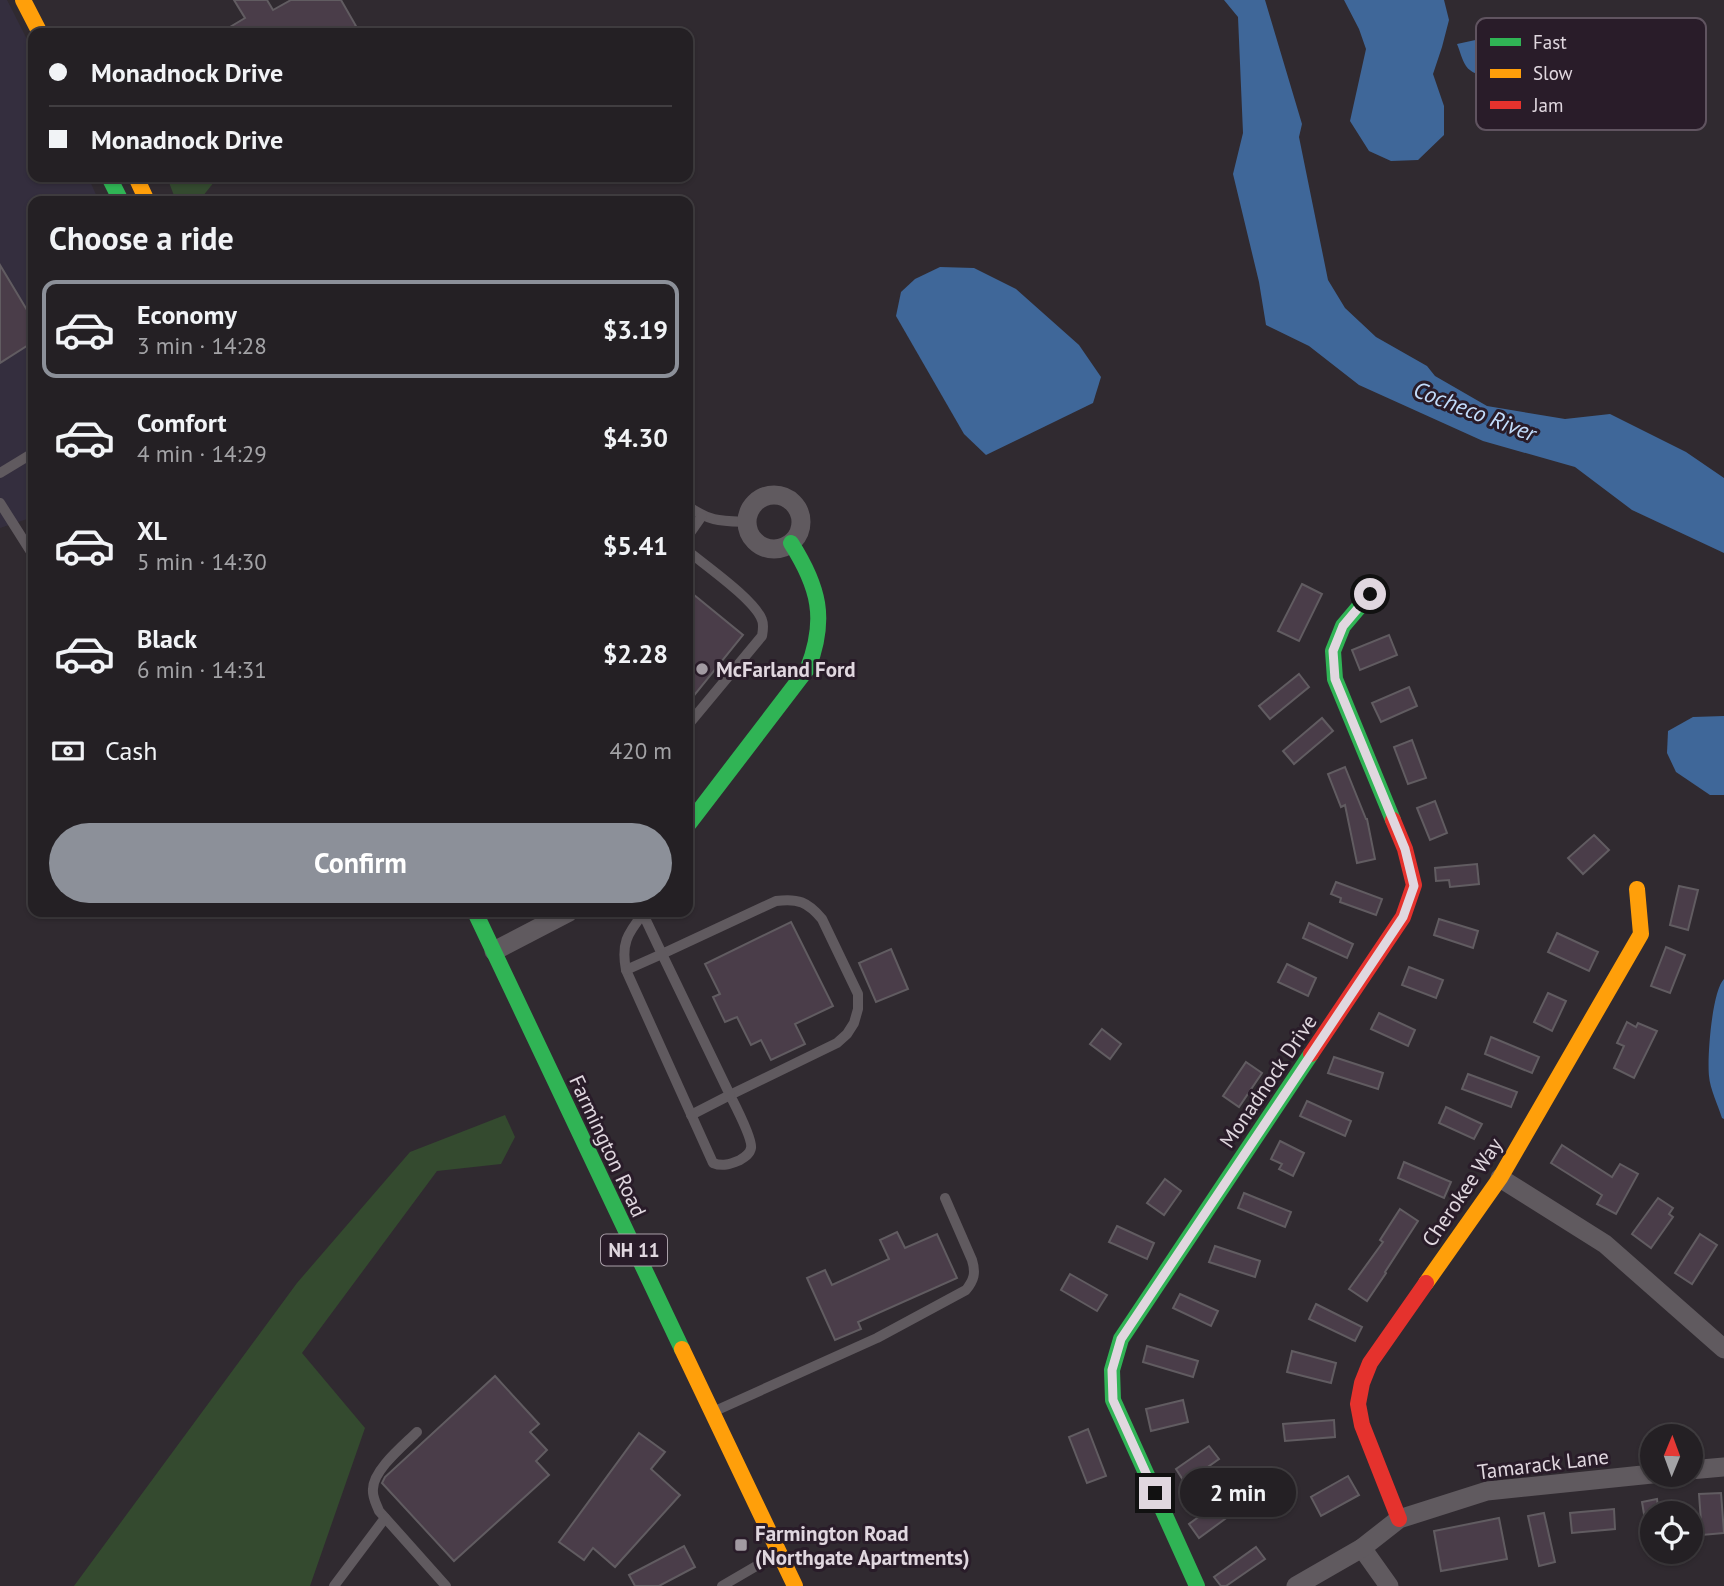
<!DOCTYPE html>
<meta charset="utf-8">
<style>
body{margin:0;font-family:"PT Sans",sans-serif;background:#302d31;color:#f1f3f6;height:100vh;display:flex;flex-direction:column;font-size:26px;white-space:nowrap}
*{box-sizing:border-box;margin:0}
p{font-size:23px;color:#a3a3a6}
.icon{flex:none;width:38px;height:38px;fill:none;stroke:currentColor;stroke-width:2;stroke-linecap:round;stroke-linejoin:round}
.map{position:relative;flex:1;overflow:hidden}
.panel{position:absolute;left:28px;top:196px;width:665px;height:721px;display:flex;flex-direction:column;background:#242024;border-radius:14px;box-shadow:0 2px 5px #0004,0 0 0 2px #413e41}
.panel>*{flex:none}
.guide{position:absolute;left:28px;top:28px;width:665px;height:154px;border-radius:14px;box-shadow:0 2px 5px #0004,0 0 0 2px #413e41;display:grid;align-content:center;height:154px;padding:0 21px;background:#242024}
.needle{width:46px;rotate:1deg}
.tools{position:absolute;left:1640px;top:1424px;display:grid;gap:14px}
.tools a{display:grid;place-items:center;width:63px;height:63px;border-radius:50%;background:#242024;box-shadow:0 2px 5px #0004,0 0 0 2px #413e41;font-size:35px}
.end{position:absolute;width:32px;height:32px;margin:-16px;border:9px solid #e0d7df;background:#111;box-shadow:0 0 0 4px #111}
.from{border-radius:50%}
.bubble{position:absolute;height:49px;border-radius:24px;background:#242024;box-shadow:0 2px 5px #0004,0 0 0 2px #413e41;font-size:23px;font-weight:800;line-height:49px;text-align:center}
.guide b{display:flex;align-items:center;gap:24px;height:66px;font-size:26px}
.guide b+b{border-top:2px solid #413e41}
.guide i{width:18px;height:18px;background:#f1f3f6}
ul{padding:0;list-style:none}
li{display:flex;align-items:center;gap:21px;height:98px;margin:0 14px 10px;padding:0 7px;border:4px solid transparent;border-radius:14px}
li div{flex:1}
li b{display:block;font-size:26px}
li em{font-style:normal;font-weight:800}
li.on{border-color:#8c9099}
li>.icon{width:63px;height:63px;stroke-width:1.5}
h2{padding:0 21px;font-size:32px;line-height:84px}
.pay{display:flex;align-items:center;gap:18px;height:77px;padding:0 21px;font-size:26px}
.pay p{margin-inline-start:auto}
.cta{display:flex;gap:14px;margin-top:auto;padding:14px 21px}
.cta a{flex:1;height:80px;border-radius:42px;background:#8c9099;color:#fff;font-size:28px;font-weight:800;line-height:80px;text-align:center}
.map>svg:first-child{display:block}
</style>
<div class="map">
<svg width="1724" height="1586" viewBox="0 0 1724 1586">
<rect width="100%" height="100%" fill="#302a30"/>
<path fill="#342e3e" d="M0,0H7L33,51V177H88L99,201H33V517L0,528Z"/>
<g fill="#344a2f">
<path d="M167,177H218L199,201H176Z"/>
<path d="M505,1115L515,1137L501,1164L437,1171L302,1353L365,1428L310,1586H74L297,1283L410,1152Z"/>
</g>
<g fill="#3f6799">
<path d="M1224,0H1265L1302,124L1299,137L1328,280L1345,308L1376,337L1427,366L1435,376L1487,406L1565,419L1610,414L1686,452L1724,478V553L1632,510L1575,467L1483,441L1359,385L1309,346L1266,325L1259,282L1233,174L1243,133L1238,17Z"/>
<path d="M1344,0H1444L1449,20L1442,47L1433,74L1444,106V135L1418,160L1391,161L1369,151L1350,121L1366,49L1359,29Z"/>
<path d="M1503,34L1529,35L1533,54L1525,68C1508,72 1478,83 1466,66C1462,60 1460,51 1457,44Z"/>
<path d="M940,267L974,268L1016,289L1079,345L1101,377L1093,403L986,455L964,434L896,316L901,292L915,279Z"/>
<path d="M1724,716V795H1710L1676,772L1667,753L1668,731L1693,717Z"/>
<path d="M1724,979V1119L1722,1118C1718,1105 1710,1089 1709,1076C1707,1057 1712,991 1724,979Z"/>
</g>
<g fill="#4a3d49" stroke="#615c61" stroke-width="2">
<path d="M234,0H267L273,10L291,0H341L356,26L343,33H220L245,18Z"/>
<path d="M0,265L33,320V342L0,363Z"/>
<path d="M1302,584L1322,594L1299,641L1278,631Z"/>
<path d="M688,590L743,635L688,703Z"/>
<path d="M1389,635L1397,655L1360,670L1352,650Z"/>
<path d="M1299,674L1309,687L1270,719L1259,706Z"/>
<path d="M1409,687L1417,706L1381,722L1372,703Z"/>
<path d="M1322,718L1333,731L1294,764L1283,751Z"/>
<path d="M1412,740L1426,778L1408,784L1394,747Z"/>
<path d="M1345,767L1366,819H1367L1375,859L1357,863L1345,805L1341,807L1328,774Z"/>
<path d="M1435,801L1447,833L1430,840L1417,808Z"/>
<path d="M1594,835L1609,850L1583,874L1568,858Z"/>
<path d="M1477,864L1479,884L1450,887L1449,880L1436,881L1435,868Z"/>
<path d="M1336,882L1382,899L1376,915L1340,902L1341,898L1331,894Z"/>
<path d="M1679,886L1698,890L1688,930L1670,925Z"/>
<path d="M1439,919L1478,931L1473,948L1434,935Z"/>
<path d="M791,922L833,1006L795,1024L805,1044L771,1060L761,1040L751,1045L737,1017L725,1022L713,997L720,994L705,964Z"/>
<path d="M1309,923L1353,944L1347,958L1303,938Z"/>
<path d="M1557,933L1598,952L1589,971L1548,952Z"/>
<path d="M1666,947L1685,955L1670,993L1651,986Z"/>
<path d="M891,949L908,989L876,1002L859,963Z"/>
<path d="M1287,964L1316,978L1308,996L1278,982Z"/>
<path d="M1409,967L1443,980L1436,998L1402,985Z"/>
<path d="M1548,993L1566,1001L1552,1031L1534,1022Z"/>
<path d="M1379,1013L1415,1030L1408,1046L1371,1029Z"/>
<path d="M1627,1022L1636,1027L1638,1023L1657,1031L1634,1078L1614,1068L1624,1046L1617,1043Z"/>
<path d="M1102,1029L1121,1044L1110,1059L1090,1044Z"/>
<path d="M1491,1037L1539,1057L1532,1073L1485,1054Z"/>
<path d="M1334,1057L1383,1073L1378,1089L1328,1073Z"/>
<path d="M1246,1062L1262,1073L1239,1107L1223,1096Z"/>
<path d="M1468,1074L1517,1092L1511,1107L1462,1089Z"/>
<path d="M1307,1101L1351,1121L1345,1136L1300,1116Z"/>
<path d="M1446,1107L1482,1124L1474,1139L1439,1123Z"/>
<path d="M1280,1141L1304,1153L1293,1176L1279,1169L1282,1164L1271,1159Z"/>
<path d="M1562,1145L1612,1177L1620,1164L1638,1174L1616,1214L1597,1204L1602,1195L1551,1163Z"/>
<path d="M1404,1162L1451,1182L1444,1198L1398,1178Z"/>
<path d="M1165,1179L1181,1191L1164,1215L1147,1203Z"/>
<path d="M1244,1193L1291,1212L1285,1227L1238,1208Z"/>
<path d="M1658,1198L1673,1208L1669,1214L1673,1217L1651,1248L1632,1234Z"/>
<path d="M1400,1209L1418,1221L1385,1272L1386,1273L1367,1301L1349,1289L1383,1242L1380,1240Z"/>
<path d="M1117,1226L1154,1243L1147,1259L1109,1242Z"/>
<path d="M897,1232L905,1248L937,1234L957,1278L858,1322L861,1329L835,1340L807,1278L825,1270L832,1285L889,1259L880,1240Z"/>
<path d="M1700,1234L1717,1245L1692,1284L1675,1273Z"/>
<path d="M1215,1246L1260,1261L1255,1277L1209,1262Z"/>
<path d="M1070,1274L1107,1295L1097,1311L1061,1290Z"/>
<path d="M1180,1294L1218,1311L1211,1326L1173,1308Z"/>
<path d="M1316,1304L1362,1327L1355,1341L1309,1319Z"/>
<path d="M1147,1346L1198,1361L1193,1377L1143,1362Z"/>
<path d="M1292,1351L1336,1363L1331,1383L1287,1372Z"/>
<path d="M495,1376L539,1424L530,1432L547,1450L536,1461L549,1475L454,1561L382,1483L385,1477Z"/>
<path d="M1183,1400L1188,1422L1151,1431L1146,1409Z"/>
<path d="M1334,1420L1335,1437L1285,1441L1283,1424Z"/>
<path d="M1088,1429L1106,1476L1087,1483L1069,1437Z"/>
<path d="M639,1433L665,1452L651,1469L680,1495L615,1567L593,1548L584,1560L559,1542Z"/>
<path d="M1209,1446L1219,1459L1185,1483L1176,1469Z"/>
<path d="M1348,1476L1359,1495L1321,1516L1311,1497Z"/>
<path d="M1721,1493L1724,1533L1702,1535L1699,1494Z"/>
<path d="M1230,1494L1240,1508L1199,1538L1189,1524Z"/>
<path d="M1657,1499L1659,1514H1644L1642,1502Z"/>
<path d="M1614,1509L1615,1529L1572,1533L1570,1513Z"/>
<path d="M1544,1513L1555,1562L1539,1566L1528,1516Z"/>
<path d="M1499,1518L1507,1559L1441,1571L1434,1531Z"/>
<path d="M684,1546L695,1567L659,1586H635L629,1575Z"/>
<path d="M1256,1547L1265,1559L1226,1586H1221L1214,1577Z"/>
</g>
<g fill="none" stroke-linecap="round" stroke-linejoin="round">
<g stroke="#605a5f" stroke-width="10">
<path d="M0,473L33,453"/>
<path d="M0,503L33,555"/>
<path d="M688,506C710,522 721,521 748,522"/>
<path d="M688,536L702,516"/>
<path d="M688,551C706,566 755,600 762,620C764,625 763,630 762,636L688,725"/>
<path d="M642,912L643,914L662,954L776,901C798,898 808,902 822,919L858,994V1009L854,1023L847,1034L837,1043L730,1095C735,1105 753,1139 751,1148C750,1154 745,1157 740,1160C730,1164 723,1167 713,1163L626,970C621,944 627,934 643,914"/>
<path d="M626,970L662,954L730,1095L691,1115"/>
<path d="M715,1411L877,1338L966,1290C974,1280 976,1273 972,1260L945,1198"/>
<path d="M417,1432C404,1445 373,1470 373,1489C372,1497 376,1503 379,1511L446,1586"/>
<path d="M334,1586L385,1518"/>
<path d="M722,1586L775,1555"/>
</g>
<g stroke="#605a5f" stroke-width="19">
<circle cx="774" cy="522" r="27"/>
<path d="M494,951L569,912"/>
<path d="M1500,1178L1605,1244L1724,1349"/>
<path d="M1690,1470L1724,1467"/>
<path d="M1362,1548L1389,1586"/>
<path d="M1296,1586L1362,1548L1399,1519L1487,1491L1652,1474"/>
</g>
<g stroke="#30b455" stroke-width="16">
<path d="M109,177L121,201"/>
<path d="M1370,594L1343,626L1333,651L1335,679L1393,820"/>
<path d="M688,825L808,668C827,619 819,587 791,543"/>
<path d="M475,912L682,1349"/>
<path d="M1197,1586L1113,1400L1112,1370L1121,1339L1311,1054"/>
</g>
<g stroke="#ff9f0a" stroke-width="16">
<path d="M23,0L40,33"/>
<path d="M136,177L147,201"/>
<path d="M1426,1283L1500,1178L1641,934L1637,889"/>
<path d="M682,1349L795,1586"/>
</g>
<g stroke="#e5322d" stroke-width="16">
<path d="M1311,1054L1403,917L1414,885L1405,849L1393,820"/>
<path d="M1399,1519L1362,1425L1358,1404L1362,1383L1370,1363L1426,1283"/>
</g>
</g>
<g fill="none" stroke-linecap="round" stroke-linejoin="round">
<path stroke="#e0d7df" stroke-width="9" d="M1155,1493L1113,1400L1112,1370L1121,1339L1403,917L1414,886L1405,849L1335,679L1333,651L1343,626L1370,594"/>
</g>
<g fill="#a29aa2" stroke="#291c29" stroke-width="2.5">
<circle cx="702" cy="669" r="7"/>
<rect x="734" y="1538" width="14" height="14" rx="3.5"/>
</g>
<g text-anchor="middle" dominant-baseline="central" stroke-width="6" stroke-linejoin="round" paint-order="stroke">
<rect fill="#291c29" stroke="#a99fa8" stroke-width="2" x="601" y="1234.5" width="66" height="31" rx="5"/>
<g font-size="19" font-weight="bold" fill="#e0d7df">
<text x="634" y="1250">NH 11</text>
</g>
<g font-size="21" font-weight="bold" fill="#e0d7df" stroke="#291c29" text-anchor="start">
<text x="716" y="669">McFarland Ford</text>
<text x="755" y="1533">Farmington Road<tspan x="755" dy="24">(Northgate Apartments)</tspan></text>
</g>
<g font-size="21" fill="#e0d7df" stroke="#291c29">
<text transform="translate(1268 1081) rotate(-56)">Monadnock Drive</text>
<text transform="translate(608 1146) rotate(65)">Farmington Road</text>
<text transform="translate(1462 1192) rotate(-56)">Cherokee Way</text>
<text transform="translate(1543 1464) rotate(-7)">Tamarack Lane</text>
</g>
<g font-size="23" font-style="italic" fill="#c2dcfb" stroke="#291c29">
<text transform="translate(1475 411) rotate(21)">Cocheco River</text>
</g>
</g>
<rect x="1476" y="18" width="230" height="112" rx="10" fill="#291c29" stroke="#605460" stroke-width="2"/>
<rect x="1490" y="38" width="31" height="8" fill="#30b455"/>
<rect x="1490" y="69" width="31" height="9" fill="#ff9f0a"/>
<rect x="1490" y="101" width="31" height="8" fill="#e5322d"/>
<g font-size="19" fill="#e0d7df">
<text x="1533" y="49">Fast</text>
<text x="1533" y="80">Slow</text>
<text x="1533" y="112">Jam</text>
</g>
</svg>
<div class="tools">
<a><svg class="needle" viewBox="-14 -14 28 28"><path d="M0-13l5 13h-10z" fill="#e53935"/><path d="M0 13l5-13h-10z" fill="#a3a3a6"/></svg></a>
<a><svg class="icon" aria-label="locate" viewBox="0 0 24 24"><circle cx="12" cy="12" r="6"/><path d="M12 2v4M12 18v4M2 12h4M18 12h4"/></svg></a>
</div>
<i class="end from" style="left:1370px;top:594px"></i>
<i class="end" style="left:1155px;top:1493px"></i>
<div class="bubble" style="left:1180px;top:1468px;width:116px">2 min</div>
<div class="guide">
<b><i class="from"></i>Monadnock Drive</b>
<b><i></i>Monadnock Drive</b>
</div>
<section class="panel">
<h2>Choose a ride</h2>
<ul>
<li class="on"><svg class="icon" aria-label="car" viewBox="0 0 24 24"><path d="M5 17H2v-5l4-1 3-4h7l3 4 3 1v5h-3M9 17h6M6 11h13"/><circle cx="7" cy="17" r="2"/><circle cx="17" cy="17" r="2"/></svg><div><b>Economy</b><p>3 min · 14:28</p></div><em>$3.19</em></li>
<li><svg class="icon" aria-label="car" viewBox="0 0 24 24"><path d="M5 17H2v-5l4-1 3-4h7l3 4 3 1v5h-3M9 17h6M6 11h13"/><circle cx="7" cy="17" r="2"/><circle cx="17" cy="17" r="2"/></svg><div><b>Comfort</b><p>4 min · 14:29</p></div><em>$4.30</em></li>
<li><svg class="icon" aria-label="car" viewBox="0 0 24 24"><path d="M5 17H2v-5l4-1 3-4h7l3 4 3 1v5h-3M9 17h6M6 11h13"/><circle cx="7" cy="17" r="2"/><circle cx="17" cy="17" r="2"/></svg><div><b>XL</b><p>5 min · 14:30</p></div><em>$5.41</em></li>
<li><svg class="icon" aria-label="car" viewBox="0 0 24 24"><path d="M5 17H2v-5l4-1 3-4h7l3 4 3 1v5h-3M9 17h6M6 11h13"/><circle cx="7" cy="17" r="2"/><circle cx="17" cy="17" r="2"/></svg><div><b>Black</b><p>6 min · 14:31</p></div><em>$2.28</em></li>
</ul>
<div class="pay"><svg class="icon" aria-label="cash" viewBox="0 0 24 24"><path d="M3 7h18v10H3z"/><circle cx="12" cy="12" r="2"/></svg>Cash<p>420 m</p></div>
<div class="cta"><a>Confirm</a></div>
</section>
</div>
